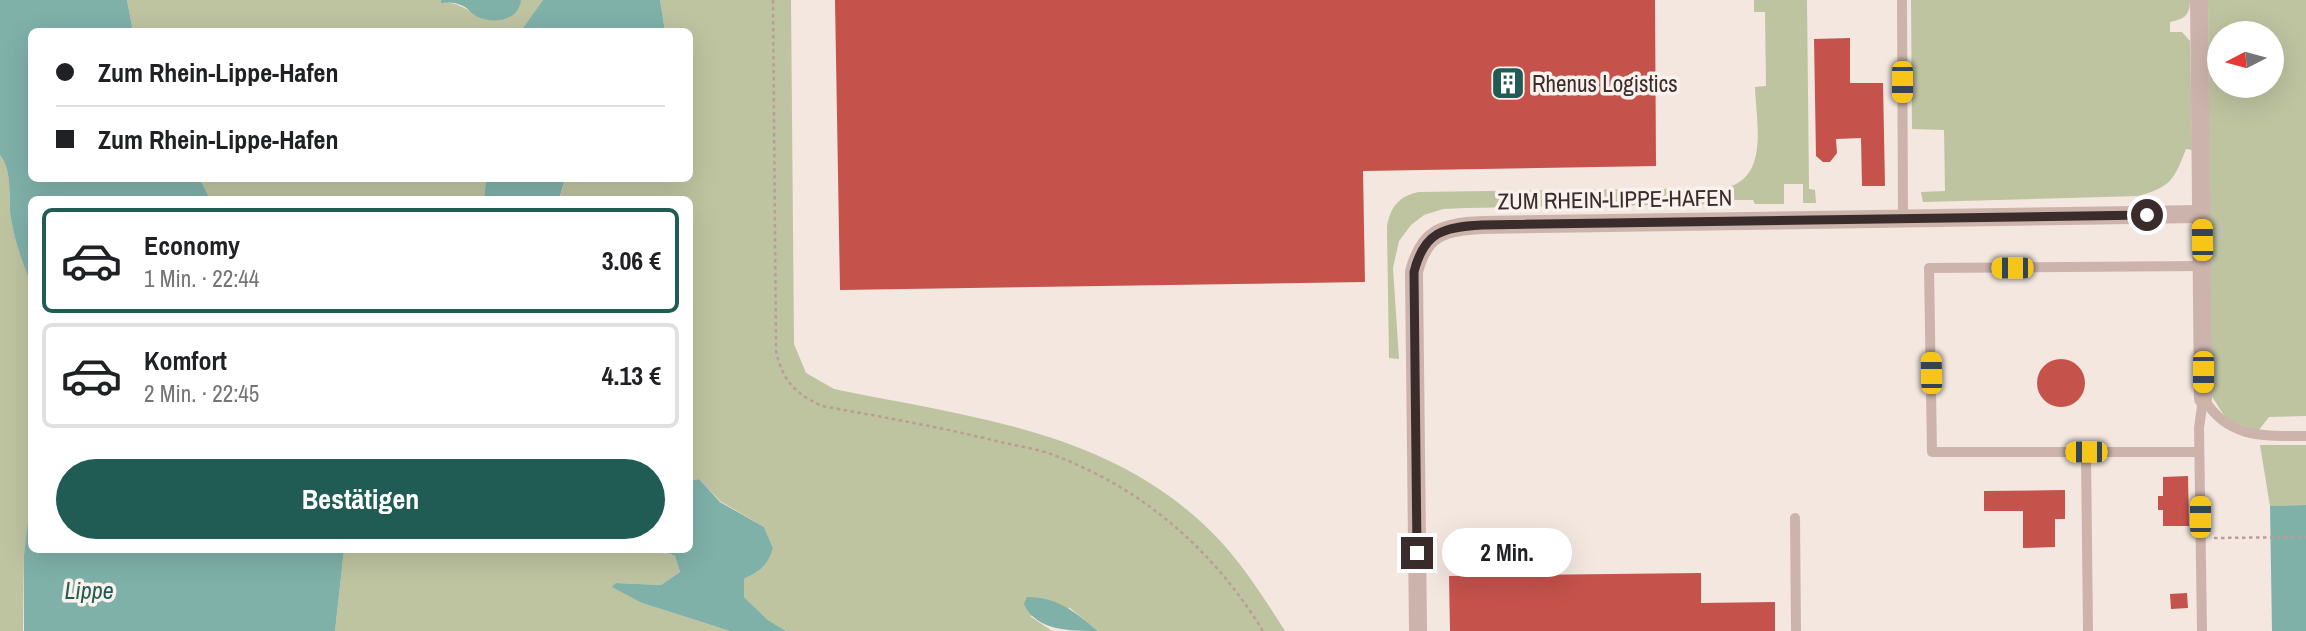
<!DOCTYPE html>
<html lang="de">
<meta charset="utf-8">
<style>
body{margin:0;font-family:"Archivo Narrow",sans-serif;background:#f6f6f6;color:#202124;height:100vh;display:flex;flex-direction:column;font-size:26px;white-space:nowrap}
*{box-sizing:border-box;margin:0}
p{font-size:23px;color:#757577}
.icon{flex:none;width:38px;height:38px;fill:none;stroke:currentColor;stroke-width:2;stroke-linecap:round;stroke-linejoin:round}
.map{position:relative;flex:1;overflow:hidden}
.drawer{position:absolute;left:28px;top:196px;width:665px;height:357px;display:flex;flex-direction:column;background:#fff;border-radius:10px;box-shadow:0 7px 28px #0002}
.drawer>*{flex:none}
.banner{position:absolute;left:28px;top:28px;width:665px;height:154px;border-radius:10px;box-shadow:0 7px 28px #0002;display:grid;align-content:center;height:154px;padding:0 28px;background:#fff}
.needle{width:46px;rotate:264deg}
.tools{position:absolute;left:2207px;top:21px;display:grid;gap:14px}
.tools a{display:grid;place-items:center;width:77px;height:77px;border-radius:50%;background:#fff;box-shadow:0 7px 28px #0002;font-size:35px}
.end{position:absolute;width:32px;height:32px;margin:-16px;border:9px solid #3a2c2b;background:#fff;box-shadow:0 0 0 4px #fff}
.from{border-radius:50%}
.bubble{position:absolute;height:49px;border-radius:24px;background:#fff;box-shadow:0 7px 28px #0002;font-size:23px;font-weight:800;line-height:49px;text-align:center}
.car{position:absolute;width:21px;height:42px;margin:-21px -10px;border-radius:9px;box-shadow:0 0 5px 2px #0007;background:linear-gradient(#f5c518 24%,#345 0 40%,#f5c518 0 76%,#345 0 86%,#f5c518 0)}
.banner b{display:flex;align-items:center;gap:24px;height:66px;font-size:26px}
.banner b+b{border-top:2px solid #e0e0e0}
.banner i{width:18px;height:18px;background:#202124}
ul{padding:12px 0 0;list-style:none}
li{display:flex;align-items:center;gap:21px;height:105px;margin:0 14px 10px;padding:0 14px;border:4px solid #e0e0e0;border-radius:10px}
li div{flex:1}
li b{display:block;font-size:26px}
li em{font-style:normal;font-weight:800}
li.on{border-color:#205c54}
li>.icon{width:63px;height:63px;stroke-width:1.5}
.cta{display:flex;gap:14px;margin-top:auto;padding:14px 28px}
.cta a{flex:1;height:80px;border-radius:42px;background:#205c54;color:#fff;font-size:28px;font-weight:800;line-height:80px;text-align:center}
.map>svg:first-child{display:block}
</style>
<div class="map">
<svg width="2306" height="631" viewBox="0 0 2306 631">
<rect width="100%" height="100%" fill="#f3e7e0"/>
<g fill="#bec3a0" fill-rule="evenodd">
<path d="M127,0H441V2C463,1 476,20 498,20L521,0H543L521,32L133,31Z"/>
<path d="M660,0H791L794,344L806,373L834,389C974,418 1120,431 1223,544C1247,571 1266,601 1285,631H1098L1070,608L1030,616L1052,631H786L768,620L744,597V579C760,571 768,566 773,548L764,527L720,501L699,479L690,481V200H559L565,179L690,178V32L665,31Z"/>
<path d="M1754,0H1807L1809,189L1815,190L1816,203H1803V184H1784V204H1755L1753,200H1727L1725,204L1466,208L1443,209L1424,215L1411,225L1399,241L1393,268L1399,359L1389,358L1387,227C1390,207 1399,196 1419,192L1724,188C1770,179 1756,122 1755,87L1766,86L1765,12H1754Z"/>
<path d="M1911,0H2190C2190,16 2184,19 2170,22V32H2182L2190,41L2192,150L2186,149C2174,180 2171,187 2138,196L1923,202L1921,192L1945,191L1944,130L1912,129Z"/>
<path d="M2208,0H2306V416L2269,417L2258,431L2227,420L2211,395ZM2219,33H2272V86H2219Z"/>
<path d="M0,155C13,171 8,199 11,219C15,242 22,262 32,283V496L24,555L23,631H0Z"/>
<path d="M200,179H486L484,200L210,199Z"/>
<path d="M2260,445H2306V505L2270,506Z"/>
<path d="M344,550H617C639,552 655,549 675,556L680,572L661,585L616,583L642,603L730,631H335Z"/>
</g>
<g fill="#7fb1a9">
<path d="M0,0H127L133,31L32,32V178L200,179L210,199L32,200L31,283C22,262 15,242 11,219C8,199 13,171 0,155Z"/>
<path d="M441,0H521C519,21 493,25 476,16C471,13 468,8 463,6C456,2 448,2 441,3Z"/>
<path d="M543,0H660L665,31H521Z"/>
<path d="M486,179V178L565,179L559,199H484Z"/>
<path d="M699,479L720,502L764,527L773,548C768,566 760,571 744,579V597L768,620L786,631H730L642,603L612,587L616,583L661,585L680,572L675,556C654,548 640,553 617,550H690V481Z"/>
<path d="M31,496L32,550H344L335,631H24V555Z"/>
<path d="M2306,505V631H2272L2270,506Z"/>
<path d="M1027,597C1058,597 1075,612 1098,631C1070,631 1036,631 1024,604Z"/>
</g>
<g fill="#c6524c">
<path d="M835,0H1655L1656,166L1363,171L1365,282L840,290Z"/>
<path d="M1850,38V83H1883L1885,186H1862L1861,138L1836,139L1837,153L1830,162H1823L1816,156L1814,39Z"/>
<circle cx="2061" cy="383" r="24"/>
<path d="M2188,476L2189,526H2163V510H2158V496H2163V477Z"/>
<path d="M2065,490V519H2055V547L2023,548V511H1984V491Z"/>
<path d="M1701,573V603L1775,602V631H1450L1449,576Z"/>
<path d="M2187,593L2188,608L2171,609L2170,594Z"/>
</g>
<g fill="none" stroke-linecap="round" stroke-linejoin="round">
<g stroke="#b89e96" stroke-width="2.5" stroke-dasharray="3.5 3.5" stroke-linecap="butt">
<path d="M773,0L776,351C783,381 794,393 822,406C882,417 941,427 1000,442C1018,446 1039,449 1056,456C1145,490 1214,551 1263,631"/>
<path d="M2214,538L2306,537"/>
</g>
<g stroke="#ccb4ac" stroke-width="10">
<path d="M1902,0L1903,219"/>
<path d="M2204,399C2228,439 2265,436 2306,436"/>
<path d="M2086,452L2088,631"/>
<path d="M2199,452H1932L1929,268L2202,266"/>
<path d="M1795,518L1796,631"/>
<path d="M2202,631L2199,428L2203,399"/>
</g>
<g stroke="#ccb4ac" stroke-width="18">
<path d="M2199,0L2203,399"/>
<path d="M1418,631L1414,272C1424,232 1443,227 1482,225L2201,214"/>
</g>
</g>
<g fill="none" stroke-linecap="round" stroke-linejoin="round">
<path stroke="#3a2c2b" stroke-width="9" d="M1417,553L1414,272C1424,232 1443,227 1482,225L2147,215"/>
</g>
<defs>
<g id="building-square" transform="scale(1.75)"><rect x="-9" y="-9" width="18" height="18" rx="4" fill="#205c54" stroke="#fbf2ed"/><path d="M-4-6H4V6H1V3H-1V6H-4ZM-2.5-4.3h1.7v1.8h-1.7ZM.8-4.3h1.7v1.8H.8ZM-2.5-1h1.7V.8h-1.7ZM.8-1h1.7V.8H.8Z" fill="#fff"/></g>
</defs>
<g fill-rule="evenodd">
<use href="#building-square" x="1508" y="83"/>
</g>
<g text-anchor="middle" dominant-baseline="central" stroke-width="7" stroke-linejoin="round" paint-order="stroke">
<g font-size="23" fill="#3a2c2b" stroke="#fbf2ed" text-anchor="start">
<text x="1532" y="83">Rhenus Logistics</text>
</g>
<g font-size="23" fill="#3a2c2b" stroke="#fbf2ed">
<text transform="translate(1615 199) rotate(-1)">ZUM RHEIN-LIPPE-HAFEN</text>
</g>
<g font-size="24" font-style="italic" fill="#205c54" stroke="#fbf2ed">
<text x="89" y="590">Lippe</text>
</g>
</g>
</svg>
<div class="tools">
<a><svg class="needle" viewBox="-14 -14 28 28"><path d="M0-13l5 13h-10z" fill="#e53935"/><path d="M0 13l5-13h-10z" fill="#757577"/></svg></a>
</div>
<i class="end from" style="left:2147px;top:215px"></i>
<i class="end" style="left:1417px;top:553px"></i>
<div class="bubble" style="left:1442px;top:528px;width:130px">2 Min.</div>
<i class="car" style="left:1902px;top:82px;rotate:180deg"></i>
<i class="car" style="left:2202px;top:240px;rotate:359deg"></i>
<i class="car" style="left:2012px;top:268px;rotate:270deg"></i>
<i class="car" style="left:2203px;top:372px;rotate:180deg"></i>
<i class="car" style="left:1931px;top:373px;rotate:359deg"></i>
<i class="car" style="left:2086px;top:452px;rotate:270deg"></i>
<i class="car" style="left:2200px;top:517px;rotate:0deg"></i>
<div class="banner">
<b><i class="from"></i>Zum Rhein-Lippe-Hafen</b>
<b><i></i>Zum Rhein-Lippe-Hafen</b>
</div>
<section class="drawer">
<ul>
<li class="on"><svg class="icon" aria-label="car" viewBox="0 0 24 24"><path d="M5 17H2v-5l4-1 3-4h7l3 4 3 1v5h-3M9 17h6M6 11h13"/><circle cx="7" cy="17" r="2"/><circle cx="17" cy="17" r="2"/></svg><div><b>Economy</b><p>1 Min. · 22:44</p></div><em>3.06 €</em></li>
<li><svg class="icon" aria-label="car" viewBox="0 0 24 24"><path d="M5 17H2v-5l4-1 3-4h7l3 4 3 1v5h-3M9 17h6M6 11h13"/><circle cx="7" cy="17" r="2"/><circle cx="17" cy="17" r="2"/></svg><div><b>Komfort</b><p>2 Min. · 22:45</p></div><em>4.13 €</em></li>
</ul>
<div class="cta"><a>Bestätigen</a></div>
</section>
</div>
